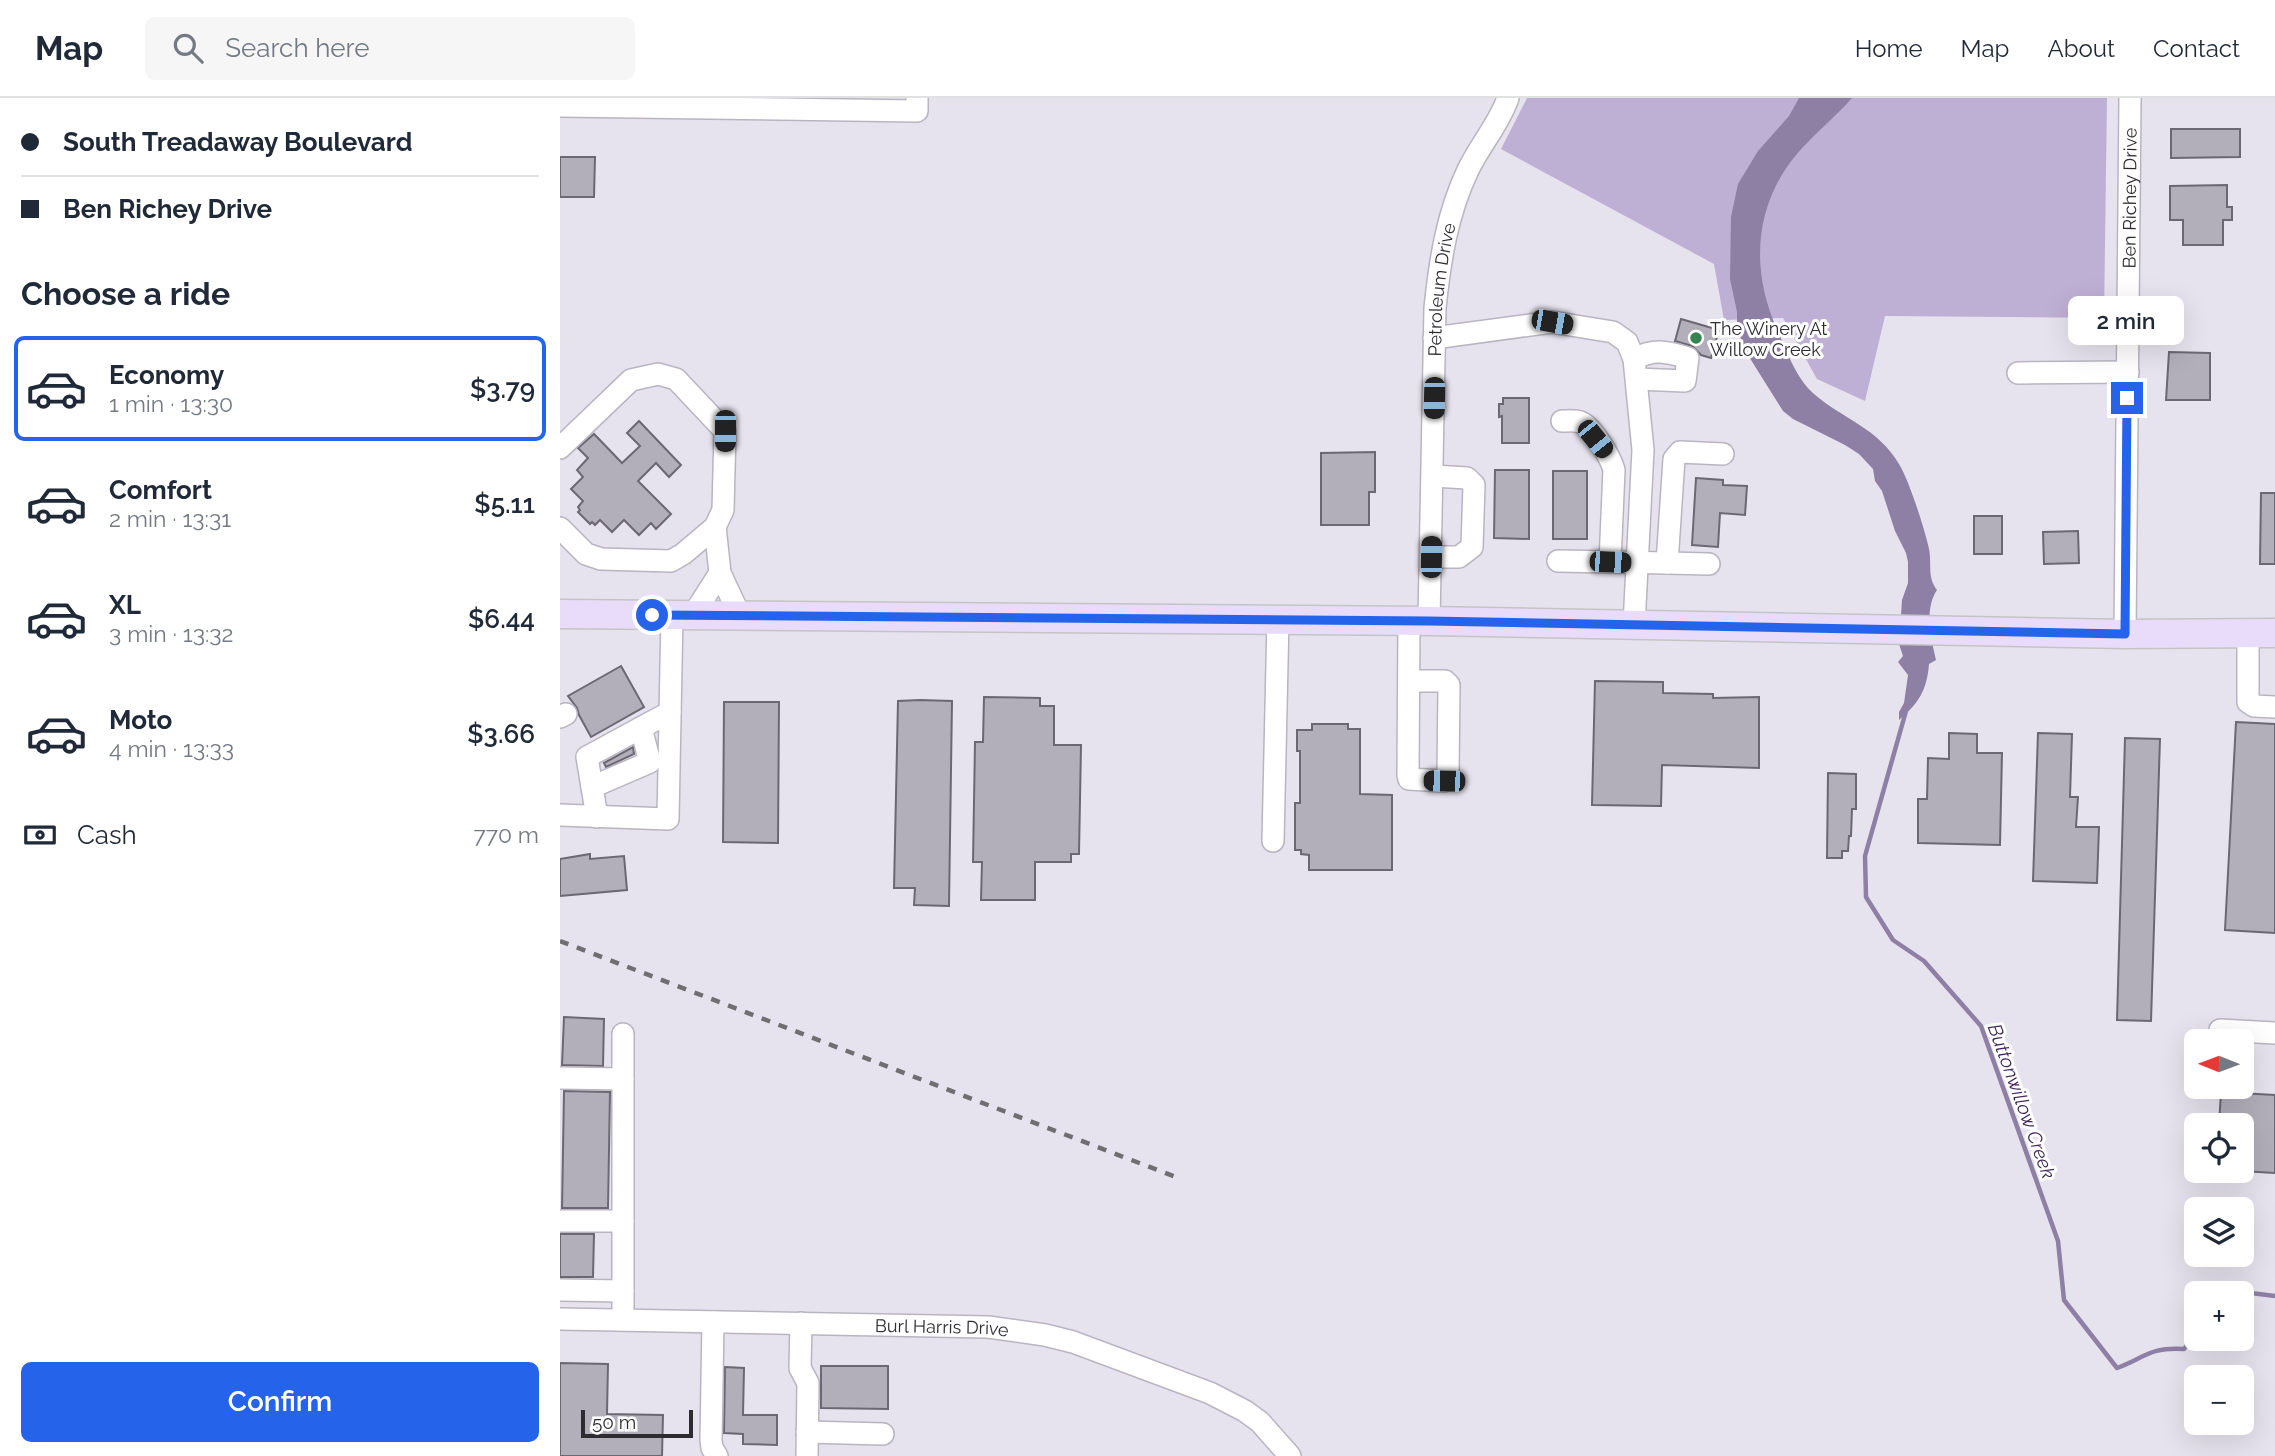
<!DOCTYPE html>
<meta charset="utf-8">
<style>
body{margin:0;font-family:Raleway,sans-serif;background:#f6f6f7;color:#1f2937;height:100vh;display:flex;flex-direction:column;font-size:26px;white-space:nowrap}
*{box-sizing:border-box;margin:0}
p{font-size:23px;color:#747a83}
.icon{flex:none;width:38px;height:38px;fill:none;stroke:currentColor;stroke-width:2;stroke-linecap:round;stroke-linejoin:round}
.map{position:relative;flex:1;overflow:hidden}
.side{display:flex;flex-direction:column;background:#fff;width:560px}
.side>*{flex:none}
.hud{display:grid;align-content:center;height:154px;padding:0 21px;background:#fff}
.needle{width:46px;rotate:271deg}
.controls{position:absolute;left:1624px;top:931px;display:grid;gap:14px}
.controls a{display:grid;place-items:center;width:70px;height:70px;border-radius:10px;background:#fff;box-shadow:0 7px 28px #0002;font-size:35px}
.scale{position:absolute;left:21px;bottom:18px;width:112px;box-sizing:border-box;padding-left:7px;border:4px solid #2e2c30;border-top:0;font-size:19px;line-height:24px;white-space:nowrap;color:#2e2c30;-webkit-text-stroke:5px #fff;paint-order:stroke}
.end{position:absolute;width:32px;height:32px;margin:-16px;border:9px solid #2563eb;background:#fff;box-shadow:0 0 0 4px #fff}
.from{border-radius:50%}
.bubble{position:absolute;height:49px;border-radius:10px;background:#fff;box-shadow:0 7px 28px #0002;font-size:23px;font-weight:600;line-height:49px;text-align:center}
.car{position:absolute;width:21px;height:42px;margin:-21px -10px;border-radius:9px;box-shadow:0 0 5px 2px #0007;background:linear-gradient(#222 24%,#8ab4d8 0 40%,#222 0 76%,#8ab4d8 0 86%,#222 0)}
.hud b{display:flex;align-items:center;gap:24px;height:66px;font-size:26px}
.hud b+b{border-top:2px solid #e0e1e3}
.hud i{width:18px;height:18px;background:#1f2937}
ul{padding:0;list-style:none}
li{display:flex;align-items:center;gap:21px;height:105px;margin:0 14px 10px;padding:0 7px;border:4px solid transparent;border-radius:10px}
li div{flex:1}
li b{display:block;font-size:26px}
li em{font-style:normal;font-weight:600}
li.selected{border-color:#2563eb}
li>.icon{width:63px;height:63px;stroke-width:1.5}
h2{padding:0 21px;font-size:32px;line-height:84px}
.pay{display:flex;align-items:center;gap:18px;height:77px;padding:0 21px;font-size:26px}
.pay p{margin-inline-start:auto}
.primary-button{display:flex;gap:14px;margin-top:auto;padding:14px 21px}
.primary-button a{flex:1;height:80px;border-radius:10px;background:#2563eb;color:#fff;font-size:28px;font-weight:600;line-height:80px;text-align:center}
header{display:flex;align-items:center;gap:42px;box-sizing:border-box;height:98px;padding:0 35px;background:#fff;border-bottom:2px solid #e0e1e3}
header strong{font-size:33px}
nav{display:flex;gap:38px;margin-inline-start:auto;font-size:24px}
.search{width:490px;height:63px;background:#f6f6f7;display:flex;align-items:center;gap:18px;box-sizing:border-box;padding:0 24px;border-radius:10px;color:#747a83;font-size:26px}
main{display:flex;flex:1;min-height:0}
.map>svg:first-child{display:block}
</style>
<header>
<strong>Map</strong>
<div class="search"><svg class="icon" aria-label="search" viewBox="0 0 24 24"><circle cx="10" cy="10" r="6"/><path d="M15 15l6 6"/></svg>Search here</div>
<nav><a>Home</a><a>Map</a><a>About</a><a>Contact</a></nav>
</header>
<main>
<section class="side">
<div class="hud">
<b><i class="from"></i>South Treadaway Boulevard</b>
<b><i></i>Ben Richey Drive</b>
</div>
<h2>Choose a ride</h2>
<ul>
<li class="selected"><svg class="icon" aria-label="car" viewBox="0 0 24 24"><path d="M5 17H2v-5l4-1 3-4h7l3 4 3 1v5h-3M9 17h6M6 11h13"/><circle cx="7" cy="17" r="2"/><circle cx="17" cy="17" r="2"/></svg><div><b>Economy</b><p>1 min · 13:30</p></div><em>$3.79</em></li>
<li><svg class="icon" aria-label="car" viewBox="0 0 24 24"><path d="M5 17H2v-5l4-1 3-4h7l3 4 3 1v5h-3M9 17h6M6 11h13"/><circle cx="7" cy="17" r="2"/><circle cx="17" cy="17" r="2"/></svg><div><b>Comfort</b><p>2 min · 13:31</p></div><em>$5.11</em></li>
<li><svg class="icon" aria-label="car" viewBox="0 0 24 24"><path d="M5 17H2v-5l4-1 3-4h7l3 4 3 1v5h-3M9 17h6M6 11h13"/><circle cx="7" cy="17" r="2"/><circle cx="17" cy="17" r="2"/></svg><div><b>XL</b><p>3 min · 13:32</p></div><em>$6.44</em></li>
<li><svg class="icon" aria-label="car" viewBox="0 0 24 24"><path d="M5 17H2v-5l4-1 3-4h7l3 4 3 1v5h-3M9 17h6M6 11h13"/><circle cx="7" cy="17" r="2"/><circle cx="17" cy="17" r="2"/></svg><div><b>Moto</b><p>4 min · 13:33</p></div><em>$3.66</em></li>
</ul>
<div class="pay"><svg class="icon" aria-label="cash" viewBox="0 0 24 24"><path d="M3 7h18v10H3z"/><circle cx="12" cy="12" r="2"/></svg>Cash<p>770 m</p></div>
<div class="primary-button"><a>Confirm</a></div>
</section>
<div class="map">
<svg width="1715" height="1358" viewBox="0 0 1715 1358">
<rect width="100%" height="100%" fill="#e7e3ee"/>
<path fill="#beafd4" d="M967,0H1547L1544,220L1325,218L1305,303L1257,281L1223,220L1164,222L1154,166L941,51Z"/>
<path fill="#8e7fa5" d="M1239,0H1292C1278,16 1261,30 1247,45C1195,97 1188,167 1217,231C1227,253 1235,279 1254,296C1283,321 1318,330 1339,366C1349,382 1365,432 1369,451C1372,466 1367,479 1377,492C1364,511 1371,541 1376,562L1369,566C1367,592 1359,605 1339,622V614L1344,605L1348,577L1338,564L1343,558L1339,546L1342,502L1348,485V464L1346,455L1335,433L1322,393L1315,383L1313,371L1299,356L1285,347L1233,321L1223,313L1186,254L1177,231V214L1170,181L1171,119L1178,86L1198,53L1229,18Z"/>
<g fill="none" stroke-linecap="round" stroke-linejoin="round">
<g stroke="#8e7fa5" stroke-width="4.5">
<path d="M1346,613L1305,758L1306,799L1333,842L1364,863L1421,928L1498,1143L1504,1202L1557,1270C1586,1259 1589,1249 1624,1251L1636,1235"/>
<path d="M1655,1195L1659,1191L1715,1198"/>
</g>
</g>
<g fill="#b3afba" stroke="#6c6872" stroke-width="2">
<path d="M1611,31H1680V59L1611,60Z"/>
<path d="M0,59H35L34,99H0Z"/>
<path d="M1667,87V109H1672V122H1663V147H1623V122H1610V88Z"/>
<path d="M1121,221L1159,232L1151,260L1141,257L1132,248L1115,243Z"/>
<path d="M1609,254L1650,255V302H1606Z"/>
<path d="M943,300H969V345H942V318L939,319V306H943Z"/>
<path d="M79,323L121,367L109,379L96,365L78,383L111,416L96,431L91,425L79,437L64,422L52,434L40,422L35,427L32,424L30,426L18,414L20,412L18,409L23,403L11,391L23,379L17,372L28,360L18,350L34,336L62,365L80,348L67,335Z"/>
<path d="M815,354V394H809V427H761V355Z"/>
<path d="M935,372H969V441L934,440Z"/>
<rect x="993" y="373" width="34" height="68"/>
<path d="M1136,380L1163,382V387L1187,388L1185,417L1160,415L1158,449L1132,447Z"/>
<path d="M1701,395H1715V466H1700Z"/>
<rect x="1414" y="418" width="28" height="38"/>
<path d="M1518,433L1519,465L1484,466L1483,434Z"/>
<path d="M61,568L84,609L31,639L19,617L17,610L8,598Z"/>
<path d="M1035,583L1103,584V595L1153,596V600L1199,599V670L1102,667L1101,708L1032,707Z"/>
<path d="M424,599L480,600V608H494V647H521L519,756H511V764H475V802H421L422,764H413L415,644H423Z"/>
<path d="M360,602L392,603L389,808L354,807L355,790H334L338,603Z"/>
<path d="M164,604H219L218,745L163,744Z"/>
<path d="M1676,624L1715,626V835L1665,832Z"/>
<path d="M752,626H788V631H800V696L832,697V772H749V757L741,756V752H735V705H740V653H737V632H752Z"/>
<path d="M1389,635L1417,636V655H1442L1440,747L1358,745V701H1367L1368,660L1389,661Z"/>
<path d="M1478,635L1512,636L1510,699H1518L1516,729H1539L1537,785L1473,783Z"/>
<path d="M1565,640L1600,641L1591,923L1557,922Z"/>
<path d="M73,649L74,656L46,669L44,665Z"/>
<path d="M1268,675L1296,676V711H1292L1291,738H1289L1288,753H1282V760H1267Z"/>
<path d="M30,756V761L64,758L67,792L0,798V761Z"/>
<path d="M4,919L44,921L43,968L2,967Z"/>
<path d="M4,993L50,994L48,1110H2Z"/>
<path d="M1661,994L1715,997V1075L1682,1073V1027H1659Z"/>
<path d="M0,1136H34L33,1179H0Z"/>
<path d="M0,1265L48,1266L47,1316L103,1317L102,1358H0Z"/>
<path d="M261,1268H328V1311L261,1310Z"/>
<path d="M165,1269L184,1270L183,1317H217V1347L183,1346V1336L164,1335Z"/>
</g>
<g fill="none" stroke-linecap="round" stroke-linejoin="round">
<g stroke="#b9b5c0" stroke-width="24">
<g id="minor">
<path d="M0,8L357,13V0"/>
<path d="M874,240L992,224L1053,234L1067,244L1074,261L1083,352L1074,527"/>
<path d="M1074,261C1095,250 1107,254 1128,260L1125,283L1077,281"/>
<path d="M1458,275L1568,274"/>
<path d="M1002,323C1007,323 1015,322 1020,324C1032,328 1051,360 1054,372L1050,464"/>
<path d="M0,350L71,282L98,276L116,281L165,333L163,412L155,429L123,456L111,463L41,461L26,456L0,430"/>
<path d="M155,429L160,475"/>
<path d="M871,459H899L912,449L914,387L907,380L873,378"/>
<path d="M998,463L1107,465L1114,361L1120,354L1163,356"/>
<path d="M1107,465L1149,466"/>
<path d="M133,517L160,475L180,518"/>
<path id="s1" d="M869,523L875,210C880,162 887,116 908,72C920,47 939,26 948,0"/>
<path d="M1688,535V604L1694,608L1715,609"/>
<path id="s2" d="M1565,536L1570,0"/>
<path d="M849,583H885L889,587L888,676L884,683L849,681L848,677L849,522"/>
<path d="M0,619L6,616"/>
<path d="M32,689L90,664L81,630"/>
<path d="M0,717L108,721L112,517"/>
<path d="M37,719L27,659L110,614"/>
<path d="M713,743L718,521"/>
<path d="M1660,932L1715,935"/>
<path d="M0,980L63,981"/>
<path d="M0,1123H63"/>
<path d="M0,1192L63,1193"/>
<path id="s3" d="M0,1221L428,1229L485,1237L513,1244L650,1295L685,1313L700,1324L730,1358"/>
<path d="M63,1222V936"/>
<path d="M153,1224L151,1342L152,1350L157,1358"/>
<path d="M241,1225L240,1270L248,1285L247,1358"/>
<path d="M247,1334L323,1336"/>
</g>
</g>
<g stroke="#c4c4c5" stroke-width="31">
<path id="major" d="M0,516L869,523L1565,536L1715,535"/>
</g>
<use href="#minor" stroke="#fff" stroke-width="21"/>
<use href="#major" stroke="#e8dcfa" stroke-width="28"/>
<path stroke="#706d73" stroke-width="4.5" stroke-dasharray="9 9" stroke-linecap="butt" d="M0,843L621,1081"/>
</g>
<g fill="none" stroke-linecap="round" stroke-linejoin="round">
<path stroke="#2563eb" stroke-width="9" d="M92,517L869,523L1565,536L1567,300"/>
</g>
<circle fill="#378453" stroke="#fff" stroke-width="2.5" cx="1136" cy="240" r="7"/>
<g text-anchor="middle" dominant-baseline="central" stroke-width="6" stroke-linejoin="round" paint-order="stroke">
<g font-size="18" fill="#2e2c30" stroke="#fff">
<text stroke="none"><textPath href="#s2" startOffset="436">Ben Richey Drive</textPath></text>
<text stroke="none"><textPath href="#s1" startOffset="332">Petroleum Drive</textPath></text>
<text stroke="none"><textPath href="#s3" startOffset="382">Burl Harris Drive</textPath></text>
</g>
<g font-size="18" fill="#2e2c30" stroke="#fff" text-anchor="start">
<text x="1150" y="230">The Winery At<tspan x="1150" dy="21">Willow Creek</tspan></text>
</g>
<g font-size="19" font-style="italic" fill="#3e2759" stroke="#fff">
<text transform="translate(1462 1003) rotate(70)">Buttonwillow Creek</text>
</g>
</g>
</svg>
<div class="controls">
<a><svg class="needle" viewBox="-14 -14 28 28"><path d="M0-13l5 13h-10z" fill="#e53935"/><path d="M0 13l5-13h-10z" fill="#747a83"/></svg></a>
<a><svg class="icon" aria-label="locate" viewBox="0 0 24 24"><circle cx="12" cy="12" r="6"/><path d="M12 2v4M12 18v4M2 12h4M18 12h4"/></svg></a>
<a><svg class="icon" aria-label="layers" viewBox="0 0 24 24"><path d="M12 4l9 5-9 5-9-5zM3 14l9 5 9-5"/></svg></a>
<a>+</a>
<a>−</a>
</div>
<div class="scale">50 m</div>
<i class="end from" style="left:92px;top:517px"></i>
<i class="end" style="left:1567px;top:300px"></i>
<div class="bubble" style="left:1508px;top:198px;width:116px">2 min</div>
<i class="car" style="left:992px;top:224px;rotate:100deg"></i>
<i class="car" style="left:874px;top:300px;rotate:181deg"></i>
<i class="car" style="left:165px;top:333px;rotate:180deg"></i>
<i class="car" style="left:1035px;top:341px;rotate:141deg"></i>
<i class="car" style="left:871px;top:459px;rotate:1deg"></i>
<i class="car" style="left:1050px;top:464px;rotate:92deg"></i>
<i class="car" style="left:884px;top:683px;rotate:271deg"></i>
</div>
</main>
